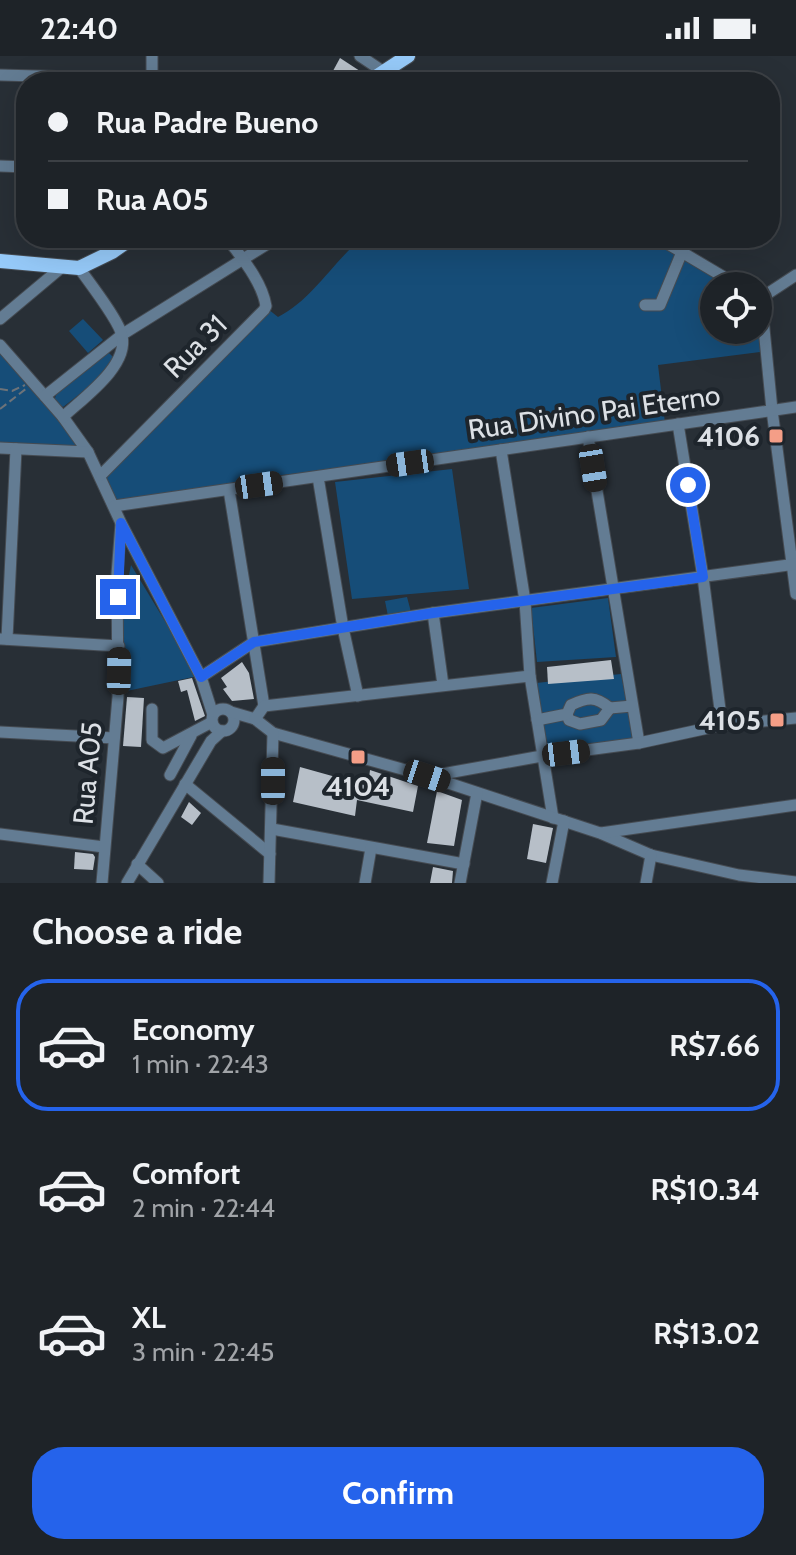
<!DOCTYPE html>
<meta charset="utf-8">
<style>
body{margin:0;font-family:Cabin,sans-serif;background:#262b30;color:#f1f3f6;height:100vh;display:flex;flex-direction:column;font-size:30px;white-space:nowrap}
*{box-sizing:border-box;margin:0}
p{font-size:26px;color:#a1a4a8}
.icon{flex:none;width:44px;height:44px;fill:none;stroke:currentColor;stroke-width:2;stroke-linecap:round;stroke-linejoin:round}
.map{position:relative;height:827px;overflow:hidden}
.sheet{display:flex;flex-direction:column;background:#1e2328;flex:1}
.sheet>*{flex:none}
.hud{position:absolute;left:16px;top:16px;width:764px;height:176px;border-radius:32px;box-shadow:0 8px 32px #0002,0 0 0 2px #3c4045;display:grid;align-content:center;height:176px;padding:0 32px;background:#1e2328}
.fabs{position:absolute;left:700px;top:216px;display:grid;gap:16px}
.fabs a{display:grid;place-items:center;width:72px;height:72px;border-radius:50%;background:#1e2328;box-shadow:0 8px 32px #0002,0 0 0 2px #3c4045;font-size:40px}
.end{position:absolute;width:36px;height:36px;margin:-18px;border:10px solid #2563eb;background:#fff;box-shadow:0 0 0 4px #fff}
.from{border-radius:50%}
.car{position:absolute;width:24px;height:48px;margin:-24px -12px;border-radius:10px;box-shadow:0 0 6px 2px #0007;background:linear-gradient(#222 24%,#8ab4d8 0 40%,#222 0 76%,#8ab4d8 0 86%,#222 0)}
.hud b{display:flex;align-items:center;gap:28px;height:76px;font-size:30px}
.hud b+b{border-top:2px solid #3c4045}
.hud i{width:20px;height:20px;background:#f1f3f6}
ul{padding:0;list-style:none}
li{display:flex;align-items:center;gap:24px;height:132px;margin:0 16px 12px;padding:0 16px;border:4px solid transparent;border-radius:32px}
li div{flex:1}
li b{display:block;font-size:30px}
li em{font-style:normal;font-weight:700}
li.active{border-color:#2563eb}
li>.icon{width:72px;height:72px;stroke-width:1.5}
h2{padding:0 32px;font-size:36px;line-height:96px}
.primary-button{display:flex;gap:16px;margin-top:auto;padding:16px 32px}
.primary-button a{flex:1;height:92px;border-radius:32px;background:#2563eb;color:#fff;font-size:32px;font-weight:700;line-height:92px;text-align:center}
.status{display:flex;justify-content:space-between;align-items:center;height:56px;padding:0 40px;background:#1e2328;direction:ltr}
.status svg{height:22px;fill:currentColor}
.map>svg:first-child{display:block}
</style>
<div class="status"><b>22:40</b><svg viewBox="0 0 49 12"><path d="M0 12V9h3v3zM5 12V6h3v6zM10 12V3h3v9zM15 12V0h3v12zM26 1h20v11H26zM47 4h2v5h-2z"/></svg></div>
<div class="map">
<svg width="796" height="827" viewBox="0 0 796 827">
<rect width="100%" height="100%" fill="#282f36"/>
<g fill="#164d78">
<path d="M362,182H650L733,230H714V274H758L759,244L760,296L658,309L665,367L501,392L283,419L117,447L104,422L268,253L278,261C312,244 333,206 362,182Z"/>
<path d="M83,263L103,284L88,297L69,275Z"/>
<path d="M0,296L81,389L82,392L0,388Z"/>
<path d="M108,296L113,301L103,320L63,351L54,345L57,336Z"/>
<path d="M452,413L469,533L352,543L335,426Z"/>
<path d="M131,509L198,620L122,636L120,561Z"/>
<path d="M407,541L411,556L388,560L385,545Z"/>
<path d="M608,542L616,601L537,606L531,552Z"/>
<path d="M621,618L634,684L545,696L536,627Z"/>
</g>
<g fill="#b7bfc8">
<path d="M340,2L363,17L358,25L327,26Z"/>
<path d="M611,604L614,623L548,628L547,611Z"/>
<path d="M242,606L249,617L254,643L232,645L223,633L227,631L221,622Z"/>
<path d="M192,622L205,660L195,665L187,634L181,636L178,625Z"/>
<path d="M127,641L144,642L141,691L123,690Z"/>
<path d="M300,711L368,730L370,714L418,730L413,756L357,744L355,760L293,746Z"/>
<path d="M437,735L462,744L454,790L427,787Z"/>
<path d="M189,746L201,757L192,769L181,761Z"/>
<path d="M533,768L553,772L546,807L527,803Z"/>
<path d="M75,796L93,798L95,801L93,814L74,813Z"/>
<path d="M433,811L453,815L452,827H430Z"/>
</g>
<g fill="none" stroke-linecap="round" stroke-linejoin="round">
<g stroke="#454b52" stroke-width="13">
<g id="minor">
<path d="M152,0V26"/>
<path d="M360,0L399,26"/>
<path d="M0,19L152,23L183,26"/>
<path d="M0,110L26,111"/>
<path d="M658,182L739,230"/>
<path d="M761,242L772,354L796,538"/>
<path d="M761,242L796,219"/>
<path d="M645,249H660L682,196"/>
<path d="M0,263L62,211"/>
<path d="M0,289L63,361L88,396L121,467L201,621L213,659"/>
<path d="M45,340L123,278L277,182"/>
<path d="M63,361C83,342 129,310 122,280C120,266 89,226 79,212"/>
<path d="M678,368L703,521L722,669"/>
<path d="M588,381L639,687"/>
<path d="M0,392L88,396"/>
<path d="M501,394L525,545L530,620L553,762"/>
<path d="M101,419L264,254L266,250C262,225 241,201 227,182"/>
<path d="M318,421L343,572L358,640"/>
<path d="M229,434L264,650"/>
<path d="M114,450L796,351"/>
<path d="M433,557L443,629"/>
<path d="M1,583L119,590"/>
<path d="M7,583L16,393"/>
<path d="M201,621L254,586L433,557L796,508"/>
<circle cx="223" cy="664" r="11"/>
<path d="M152,653V684L163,692L212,666"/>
<path d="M231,656L255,663L273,677L427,720L600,777L651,799L739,819L796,826"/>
<path d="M567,658L569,664L580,668L601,664L610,652"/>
<path d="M255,663L264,650L530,620"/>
<path d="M537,664L567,658L571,649C588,641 595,640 610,652L632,650"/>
<path d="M0,676L114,682"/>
<path d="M170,719L191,680"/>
<path d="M431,720L542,700L639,687L722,669L796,662"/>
<path d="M185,728L270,798"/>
<path d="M272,773L464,808"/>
<path d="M601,777L796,749"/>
<path d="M0,778L104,791"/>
<path d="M137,808L158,827"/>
<path d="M102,827L118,641L117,518L121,468"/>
<path d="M127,827L211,685L222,675"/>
<path d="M269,827L273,677"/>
<path d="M365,827L371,792"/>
<path d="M460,827L477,737"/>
<path d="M552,827L564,765"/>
<path d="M646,827L651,799"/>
</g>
</g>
<g stroke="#454b52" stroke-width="16">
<g id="major">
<path d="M368,26L408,0"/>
<path d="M0,205L79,212L112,196L132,182"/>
</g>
</g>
<g stroke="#6d7379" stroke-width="2" stroke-dasharray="8 4" stroke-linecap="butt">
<path d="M0,333L12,335L25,329"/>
<path d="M0,353L27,332"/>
</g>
<use href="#minor" stroke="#637c93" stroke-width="11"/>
<use href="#major" stroke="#96caf9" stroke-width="14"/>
</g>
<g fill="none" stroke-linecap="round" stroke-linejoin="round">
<path stroke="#2563eb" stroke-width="10" d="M118,541L121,467L201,621L254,586L433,557L703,521L688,429"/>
</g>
<g fill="#f49e87" stroke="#1e252c" stroke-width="3">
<rect x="768" y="372" width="16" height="16" rx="4"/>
<rect x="769" y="656" width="16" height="16" rx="4"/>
<rect x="350" y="693" width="16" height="16" rx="4"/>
</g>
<g text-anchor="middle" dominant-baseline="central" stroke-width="8" stroke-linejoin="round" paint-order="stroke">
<g font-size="28" fill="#dce0e5" stroke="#1e252c">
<text transform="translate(195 290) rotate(-45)">Rua 31</text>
<text transform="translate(594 356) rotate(-8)">Rua Divino Pai Eterno</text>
<text transform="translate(87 717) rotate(-85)">Rua A05</text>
</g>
<g font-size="28" font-weight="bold" fill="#dce0e5" stroke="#1e252c" text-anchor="end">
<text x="760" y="380">4106</text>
<text x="761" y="664">4105</text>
<text x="358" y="730" text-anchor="middle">4104</text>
</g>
</g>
</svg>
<div class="fabs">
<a><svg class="icon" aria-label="locate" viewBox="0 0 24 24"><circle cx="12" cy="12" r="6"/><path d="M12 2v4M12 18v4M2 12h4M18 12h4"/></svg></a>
</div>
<i class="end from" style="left:688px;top:429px"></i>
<i class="end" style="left:118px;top:541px"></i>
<i class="car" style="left:410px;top:407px;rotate:262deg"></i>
<i class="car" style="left:593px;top:412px;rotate:171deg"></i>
<i class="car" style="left:259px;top:429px;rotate:82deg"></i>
<i class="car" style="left:119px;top:615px;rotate:1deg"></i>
<i class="car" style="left:566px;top:697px;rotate:83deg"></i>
<i class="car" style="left:427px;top:720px;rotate:108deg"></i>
<i class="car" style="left:273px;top:725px;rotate:0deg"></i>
<div class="hud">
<b><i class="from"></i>Rua Padre Bueno</b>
<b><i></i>Rua A05</b>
</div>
</div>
<section class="sheet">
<h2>Choose a ride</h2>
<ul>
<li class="active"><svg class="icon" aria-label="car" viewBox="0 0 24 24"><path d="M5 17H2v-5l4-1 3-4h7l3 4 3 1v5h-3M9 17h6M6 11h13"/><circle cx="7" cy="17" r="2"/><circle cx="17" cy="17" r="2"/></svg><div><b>Economy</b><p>1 min · 22:43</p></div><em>R$7.66</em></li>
<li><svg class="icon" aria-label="car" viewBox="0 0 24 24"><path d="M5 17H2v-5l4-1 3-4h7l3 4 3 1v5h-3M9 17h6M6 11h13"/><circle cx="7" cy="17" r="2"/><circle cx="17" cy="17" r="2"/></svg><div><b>Comfort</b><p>2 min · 22:44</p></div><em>R$10.34</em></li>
<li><svg class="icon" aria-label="car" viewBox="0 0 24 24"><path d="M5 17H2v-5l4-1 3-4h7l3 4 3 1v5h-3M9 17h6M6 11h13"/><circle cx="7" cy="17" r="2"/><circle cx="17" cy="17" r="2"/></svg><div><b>XL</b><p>3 min · 22:45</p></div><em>R$13.02</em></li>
</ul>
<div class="primary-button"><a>Confirm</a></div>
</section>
